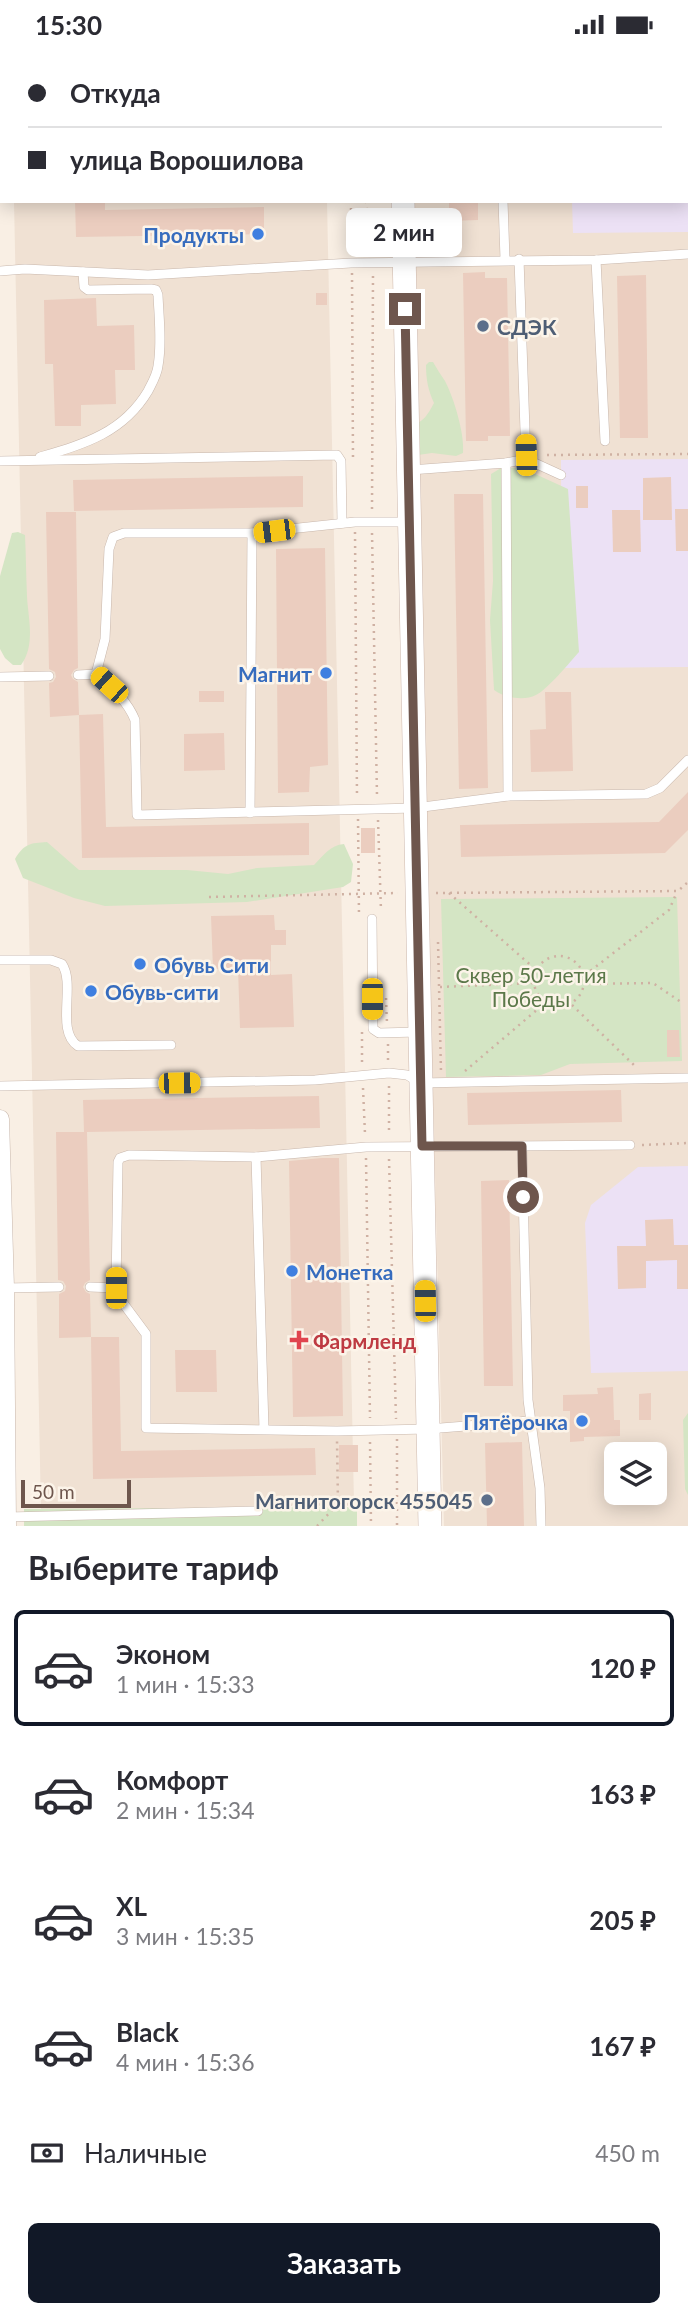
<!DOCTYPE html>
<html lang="ru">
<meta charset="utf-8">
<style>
body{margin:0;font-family:Lato,sans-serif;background:#f2f2f3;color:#2b2b33;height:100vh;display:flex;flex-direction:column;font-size:26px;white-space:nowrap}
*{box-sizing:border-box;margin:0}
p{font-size:23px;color:#7c7c81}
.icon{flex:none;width:38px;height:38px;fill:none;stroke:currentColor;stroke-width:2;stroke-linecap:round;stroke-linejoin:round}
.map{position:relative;height:1477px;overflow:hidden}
.details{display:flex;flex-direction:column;background:#fff;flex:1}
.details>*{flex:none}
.banner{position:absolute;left:0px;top:0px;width:690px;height:154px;box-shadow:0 4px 18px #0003;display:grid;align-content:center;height:154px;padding:0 28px;background:#fff}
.buttons{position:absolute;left:604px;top:1393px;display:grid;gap:14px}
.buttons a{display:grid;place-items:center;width:63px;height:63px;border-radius:10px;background:#fff;box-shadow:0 4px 18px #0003;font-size:35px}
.scale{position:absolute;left:21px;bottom:18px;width:110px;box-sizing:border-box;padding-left:7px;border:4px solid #6e564d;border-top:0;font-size:19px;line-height:24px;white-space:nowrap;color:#6e564d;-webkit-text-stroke:5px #fcf4e9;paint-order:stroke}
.end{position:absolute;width:32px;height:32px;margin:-16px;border:9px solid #6e564d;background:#fff;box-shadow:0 0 0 4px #fff}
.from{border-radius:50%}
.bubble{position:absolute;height:49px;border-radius:10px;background:#fff;box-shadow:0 4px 18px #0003;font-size:23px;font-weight:700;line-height:49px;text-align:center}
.car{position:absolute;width:21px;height:42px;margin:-21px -10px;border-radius:9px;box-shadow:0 0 5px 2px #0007;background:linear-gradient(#f5c518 24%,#345 0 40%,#f5c518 0 76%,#345 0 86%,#f5c518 0)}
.banner b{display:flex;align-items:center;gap:24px;height:66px;font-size:26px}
.banner b+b{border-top:2px solid #e1e1e2}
.banner i{width:18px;height:18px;background:#2b2b33}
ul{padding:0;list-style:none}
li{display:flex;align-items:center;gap:21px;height:116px;margin:0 14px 10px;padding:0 14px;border:4px solid transparent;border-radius:10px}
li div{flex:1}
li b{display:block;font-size:26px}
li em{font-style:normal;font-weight:700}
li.active{border-color:#111827}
li>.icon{width:63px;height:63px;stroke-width:1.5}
h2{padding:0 28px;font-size:32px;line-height:84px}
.pay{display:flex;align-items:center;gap:18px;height:77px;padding:0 28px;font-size:26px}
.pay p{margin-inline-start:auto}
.button{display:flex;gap:14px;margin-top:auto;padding:14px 28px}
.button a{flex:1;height:80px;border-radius:10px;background:#111827;color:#fff;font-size:28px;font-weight:700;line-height:80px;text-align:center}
.status{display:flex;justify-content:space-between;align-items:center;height:49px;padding:0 35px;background:#fff;direction:ltr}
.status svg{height:19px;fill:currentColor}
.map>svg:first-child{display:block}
</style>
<div class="status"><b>15:30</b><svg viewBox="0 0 49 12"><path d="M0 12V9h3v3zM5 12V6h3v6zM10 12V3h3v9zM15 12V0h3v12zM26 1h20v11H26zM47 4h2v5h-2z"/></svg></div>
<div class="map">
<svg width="688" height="1477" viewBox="0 0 688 1477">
<rect width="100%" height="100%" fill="#f9efe4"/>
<g fill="#f0e1d3" fill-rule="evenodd">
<rect x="11" y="0" width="313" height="2"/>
<path d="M406,0H688V1477H444L410,152H688V2H406ZM616,1405H654V1444H616Z"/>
<path d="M14,152H327L354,1455L41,1462Z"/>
</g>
<g fill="#ece1f5">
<path d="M570,0H688V183L573,184L572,152H688V2H570Z"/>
<path d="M688,410V618L562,619L561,411Z"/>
<path d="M688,1117V1322L591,1324L585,1174L591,1156L638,1118Z"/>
</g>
<g fill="#d4e5c4">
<path d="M429,313H433C437,320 441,326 445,332C454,349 465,386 463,404L456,407L432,404L411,407V377C424,373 428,365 434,354C428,341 426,330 426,316Z"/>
<path d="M501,419H522L568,440L579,603C570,613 547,641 536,646C524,652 505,649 494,641L490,571L493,532L491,425Z"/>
<path d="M18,483L25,486C26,506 26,526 27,547C28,569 36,596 21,616H13L5,609L0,600V527L12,484Z"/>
<path d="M47,793L79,821H187L228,825L257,819L314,816C323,807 330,796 344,795L353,815L351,833L343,838L247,853L105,857L74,849L23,829L15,810C24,795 30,794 47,793Z"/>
<path d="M677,848L682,1012L570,1015L541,1026L446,1028L441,850Z"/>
<path d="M688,1364V1446L685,1440L683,1371Z"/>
<path d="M357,1458V1477H24V1460Z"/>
</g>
<g fill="#ebcdbf">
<path d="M75,152H105V161L264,158V185L76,188Z"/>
<path d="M449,152H478V171L449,172Z"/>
<path d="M485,223V229H507L510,387H488V392H466L463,224Z"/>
<path d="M646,226L648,389H620L617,227Z"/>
<rect x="316" y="244" width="11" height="12"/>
<path d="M96,249L97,277L134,276L135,321H115L116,355L81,356V377H55L53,315H45L44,251Z"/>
<path d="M303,427V458L74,462L73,431Z"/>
<path d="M671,428L672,471H643V429Z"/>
<rect x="576" y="437" width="12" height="22"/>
<path d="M454,445H483L488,739L459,740Z"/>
<path d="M675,460H688V502H676Z"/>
<path d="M612,461H640L641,503H613Z"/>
<path d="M46,463H76L78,619L74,621L71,626L73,630L78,633L79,666L50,668L49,634L53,633L56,628L55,623L49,620Z"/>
<path d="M325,499L328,716L310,718L309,743L278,744L276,500Z"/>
<rect x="199" y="642" width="25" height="11"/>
<path d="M545,643H571L573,722L531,723L530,681L546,680Z"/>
<path d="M103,665L106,778L309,774V806L82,809L79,666Z"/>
<path d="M224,684L225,721L184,722V685Z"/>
<path d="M688,743V781L665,804L461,808L460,776L659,773Z"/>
<rect x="361" y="779" width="14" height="25"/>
<path d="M274,866L275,881H286V896H271V926L292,925L294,978L240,979L238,919L213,920L211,867Z"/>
<path d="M667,981H679L680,1008H667Z"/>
<path d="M621,1041L622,1073L468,1076L467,1044Z"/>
<path d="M319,1047L320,1079L87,1083L90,1231L85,1234L83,1238L86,1243L90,1245L91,1288L59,1289V1245L65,1242L66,1237L63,1232L58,1231L56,1083H84L83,1051Z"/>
<path d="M322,1109H339L343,1367L293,1368L289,1112Z"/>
<path d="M509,1131L513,1337H484L481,1132Z"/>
<path d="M673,1170L674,1196H688V1240H677V1211L646,1212V1239L618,1240L617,1197H646L645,1171Z"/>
<path d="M91,1288H119L121,1402L315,1399L316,1426L93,1430Z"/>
<path d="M175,1301H216L217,1343H176Z"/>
<path d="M613,1338L614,1371H620V1387L584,1388V1392L570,1393V1362H563V1346L598,1345L597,1339Z"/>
<path d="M651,1344V1371H639V1345Z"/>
<path d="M522,1393L524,1477H487L485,1394Z"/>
<rect x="339" y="1396" width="19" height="27"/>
</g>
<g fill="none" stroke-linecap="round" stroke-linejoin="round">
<g stroke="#c8b7ac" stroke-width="10">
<g id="service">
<path d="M0,0H39"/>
<path d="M88,0V2"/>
<path d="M239,0V2"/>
<path d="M497,0V2"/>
<path d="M503,152L505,210"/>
<path d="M519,210L526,410"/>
<path d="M596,211L605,392"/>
<path d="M0,222L25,220L148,226L351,214L596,211L688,205"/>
<path d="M40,408C84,395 123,384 148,342C152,334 157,326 158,317C162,294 159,269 158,246L156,241L151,240L88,241L84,238L83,223"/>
<path d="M0,412L337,406L341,412L342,474"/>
<path d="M506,414L526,410L561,426"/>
<path d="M410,421L506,414L508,747"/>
<path d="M408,473H355L252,484H124L113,488L109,500L105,590L96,625C112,639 127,651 135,671L137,766L415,759L508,747L646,745L660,739L688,711"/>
<path d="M78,626L96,625"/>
<path d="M0,628L49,627"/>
<path d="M250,764L252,484"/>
<path d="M372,870L373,980L379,984L418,983"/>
<path d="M0,911H51L62,915C76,936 55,982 78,997L171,996"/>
<path d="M0,1037L315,1031L389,1024L407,1026L421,1034L688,1029"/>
<path d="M522,1097L528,1351L540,1439L541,1477"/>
<path d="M256,1108L264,1380"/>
<path d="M90,1238L116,1239"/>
<path d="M5,1239L59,1238"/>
<path d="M529,1372L428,1380L337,1382L146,1379V1285L123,1254L116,1239L118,1113L120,1109L129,1106L256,1108L366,1098L630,1096"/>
<path d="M7,1468L258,1462"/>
</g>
</g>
<g stroke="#c8b7ac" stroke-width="19">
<path id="minor" d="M0,1070L5,1239L7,1477"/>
</g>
<g stroke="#cdb8ad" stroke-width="24">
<g id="secondary">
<path d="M400,0V2"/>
<path d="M403,152L430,1477"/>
</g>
</g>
<g stroke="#cfb1a3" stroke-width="2.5" stroke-dasharray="2 5" stroke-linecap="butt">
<path d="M347,0V2"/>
<path d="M363,0V2"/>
<path d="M351,152V203"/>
<path d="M366,152L372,201"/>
<path d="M352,224L353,410"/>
<path d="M547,406L688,405"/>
<path d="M372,460L373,225"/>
<path d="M355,483L357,749"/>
<path d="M372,484L377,747"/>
<path d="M358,770L359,868"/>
<path d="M378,771L381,862"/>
<path d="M436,844L678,842L688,833"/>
<path d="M449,844L535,920"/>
<path d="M209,848L398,844"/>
<path d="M438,893L441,1023"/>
<circle cx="559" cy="932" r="25"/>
<path d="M585,926L669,861L677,843"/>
<path d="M585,935L653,934L681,953"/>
<path d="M440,938L533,934"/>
<path d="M386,949L387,974"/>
<path d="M572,956L637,1019"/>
<path d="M362,983V1015"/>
<path d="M388,995V1013"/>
<path d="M465,1022L545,954"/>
<path d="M389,1037V1086"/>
<path d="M363,1039L365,1085"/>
<path d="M642,1096L688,1094"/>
<path d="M366,1109L370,1369"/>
<path d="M389,1110L396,1370"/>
<path d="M397,1390V1477"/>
<path d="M370,1393L371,1477"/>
<path d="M269,1456L370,1455"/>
<path d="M317,1477L338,1455L337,1392"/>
</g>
<use href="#service" stroke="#fff" stroke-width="9"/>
<use href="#minor" stroke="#fff" stroke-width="18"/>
<use href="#secondary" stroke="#fff" stroke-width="23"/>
</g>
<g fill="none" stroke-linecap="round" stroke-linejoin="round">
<path stroke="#6e564d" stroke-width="9" d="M405,260L422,1097H522L523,1148"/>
</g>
<g fill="#3f7fe0" stroke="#fcf4e9" stroke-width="2.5">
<circle cx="258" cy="185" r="7"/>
<circle cx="326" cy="624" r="7"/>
<circle cx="140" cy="915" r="7"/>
<circle cx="91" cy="942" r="7"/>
<circle cx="292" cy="1222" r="7"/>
<circle cx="582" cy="1372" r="7"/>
</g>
<g fill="#5c6f8a" stroke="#fcf4e9" stroke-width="2.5">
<circle cx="483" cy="277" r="7"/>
<circle cx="487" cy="1451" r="7"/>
</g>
<path fill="#e0444e" stroke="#fcf4e9" stroke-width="2.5" d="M295.5 1280.5h7v7h7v7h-7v7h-7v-7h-7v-7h7z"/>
<g text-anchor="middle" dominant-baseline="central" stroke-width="5" stroke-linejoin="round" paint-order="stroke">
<g font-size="21" font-weight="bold" fill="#366cbe" stroke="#fcf4e9" text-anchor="end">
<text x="244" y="185">Продукты</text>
<text x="312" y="624">Магнит</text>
<text x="154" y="915" text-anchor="start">Обувь Сити</text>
<text x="105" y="942" text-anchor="start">Обувь-сити</text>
<text x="306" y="1222" text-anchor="start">Монетка</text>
<text x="568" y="1372">Пятёрочка</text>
</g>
<g font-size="21" font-weight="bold" fill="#4e5e75" stroke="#fcf4e9" text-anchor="start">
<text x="497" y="277">СДЭК</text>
<text x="473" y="1451" text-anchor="end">Магнитогорск 455045</text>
</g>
<g font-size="21" fill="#5b7849" stroke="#fcf4e9">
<text x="531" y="925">Сквер 50-летия<tspan x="531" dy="24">Победы</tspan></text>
</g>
<g font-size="21" font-weight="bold" fill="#be3a42" stroke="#fcf4e9" text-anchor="start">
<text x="313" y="1291">Фармленд</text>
</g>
</g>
</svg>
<div class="buttons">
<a><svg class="icon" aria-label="layers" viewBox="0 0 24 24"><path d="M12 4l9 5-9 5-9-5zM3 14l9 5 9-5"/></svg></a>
</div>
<div class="scale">50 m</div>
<i class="end from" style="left:523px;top:1148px"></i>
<i class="end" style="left:405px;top:260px"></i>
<div class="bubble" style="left:346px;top:159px;width:116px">2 мин</div>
<i class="car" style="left:526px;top:406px;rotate:358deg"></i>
<i class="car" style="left:274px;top:482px;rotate:263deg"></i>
<i class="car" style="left:109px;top:636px;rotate:312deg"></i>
<i class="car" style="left:372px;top:950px;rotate:180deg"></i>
<i class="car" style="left:179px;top:1034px;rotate:89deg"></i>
<i class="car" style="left:116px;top:1239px;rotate:0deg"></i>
<i class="car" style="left:425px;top:1252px;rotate:359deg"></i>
<div class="banner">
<b><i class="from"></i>Откуда</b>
<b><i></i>улица Ворошилова</b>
</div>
</div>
<section class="details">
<h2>Выберите тариф</h2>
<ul>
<li class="active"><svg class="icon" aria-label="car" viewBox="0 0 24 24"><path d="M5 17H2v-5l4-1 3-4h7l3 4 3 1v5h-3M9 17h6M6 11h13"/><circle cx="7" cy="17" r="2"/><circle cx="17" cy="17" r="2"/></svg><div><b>Эконом</b><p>1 мин · 15:33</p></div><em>120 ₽</em></li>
<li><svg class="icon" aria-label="car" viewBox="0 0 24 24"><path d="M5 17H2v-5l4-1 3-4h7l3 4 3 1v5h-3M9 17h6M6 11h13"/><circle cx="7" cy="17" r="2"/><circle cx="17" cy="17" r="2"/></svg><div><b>Комфорт</b><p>2 мин · 15:34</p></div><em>163 ₽</em></li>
<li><svg class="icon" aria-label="car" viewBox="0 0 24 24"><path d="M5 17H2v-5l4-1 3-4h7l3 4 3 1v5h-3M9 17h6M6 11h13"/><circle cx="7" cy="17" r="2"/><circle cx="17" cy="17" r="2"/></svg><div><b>XL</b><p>3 мин · 15:35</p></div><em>205 ₽</em></li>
<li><svg class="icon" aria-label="car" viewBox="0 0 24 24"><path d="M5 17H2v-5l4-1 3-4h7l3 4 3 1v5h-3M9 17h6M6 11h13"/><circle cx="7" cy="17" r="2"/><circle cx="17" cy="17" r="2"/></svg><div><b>Black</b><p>4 мин · 15:36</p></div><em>167 ₽</em></li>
</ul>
<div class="pay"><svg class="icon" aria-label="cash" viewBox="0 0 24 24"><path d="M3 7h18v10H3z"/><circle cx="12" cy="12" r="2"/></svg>Наличные<p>450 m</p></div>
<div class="button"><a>Заказать</a></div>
</section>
